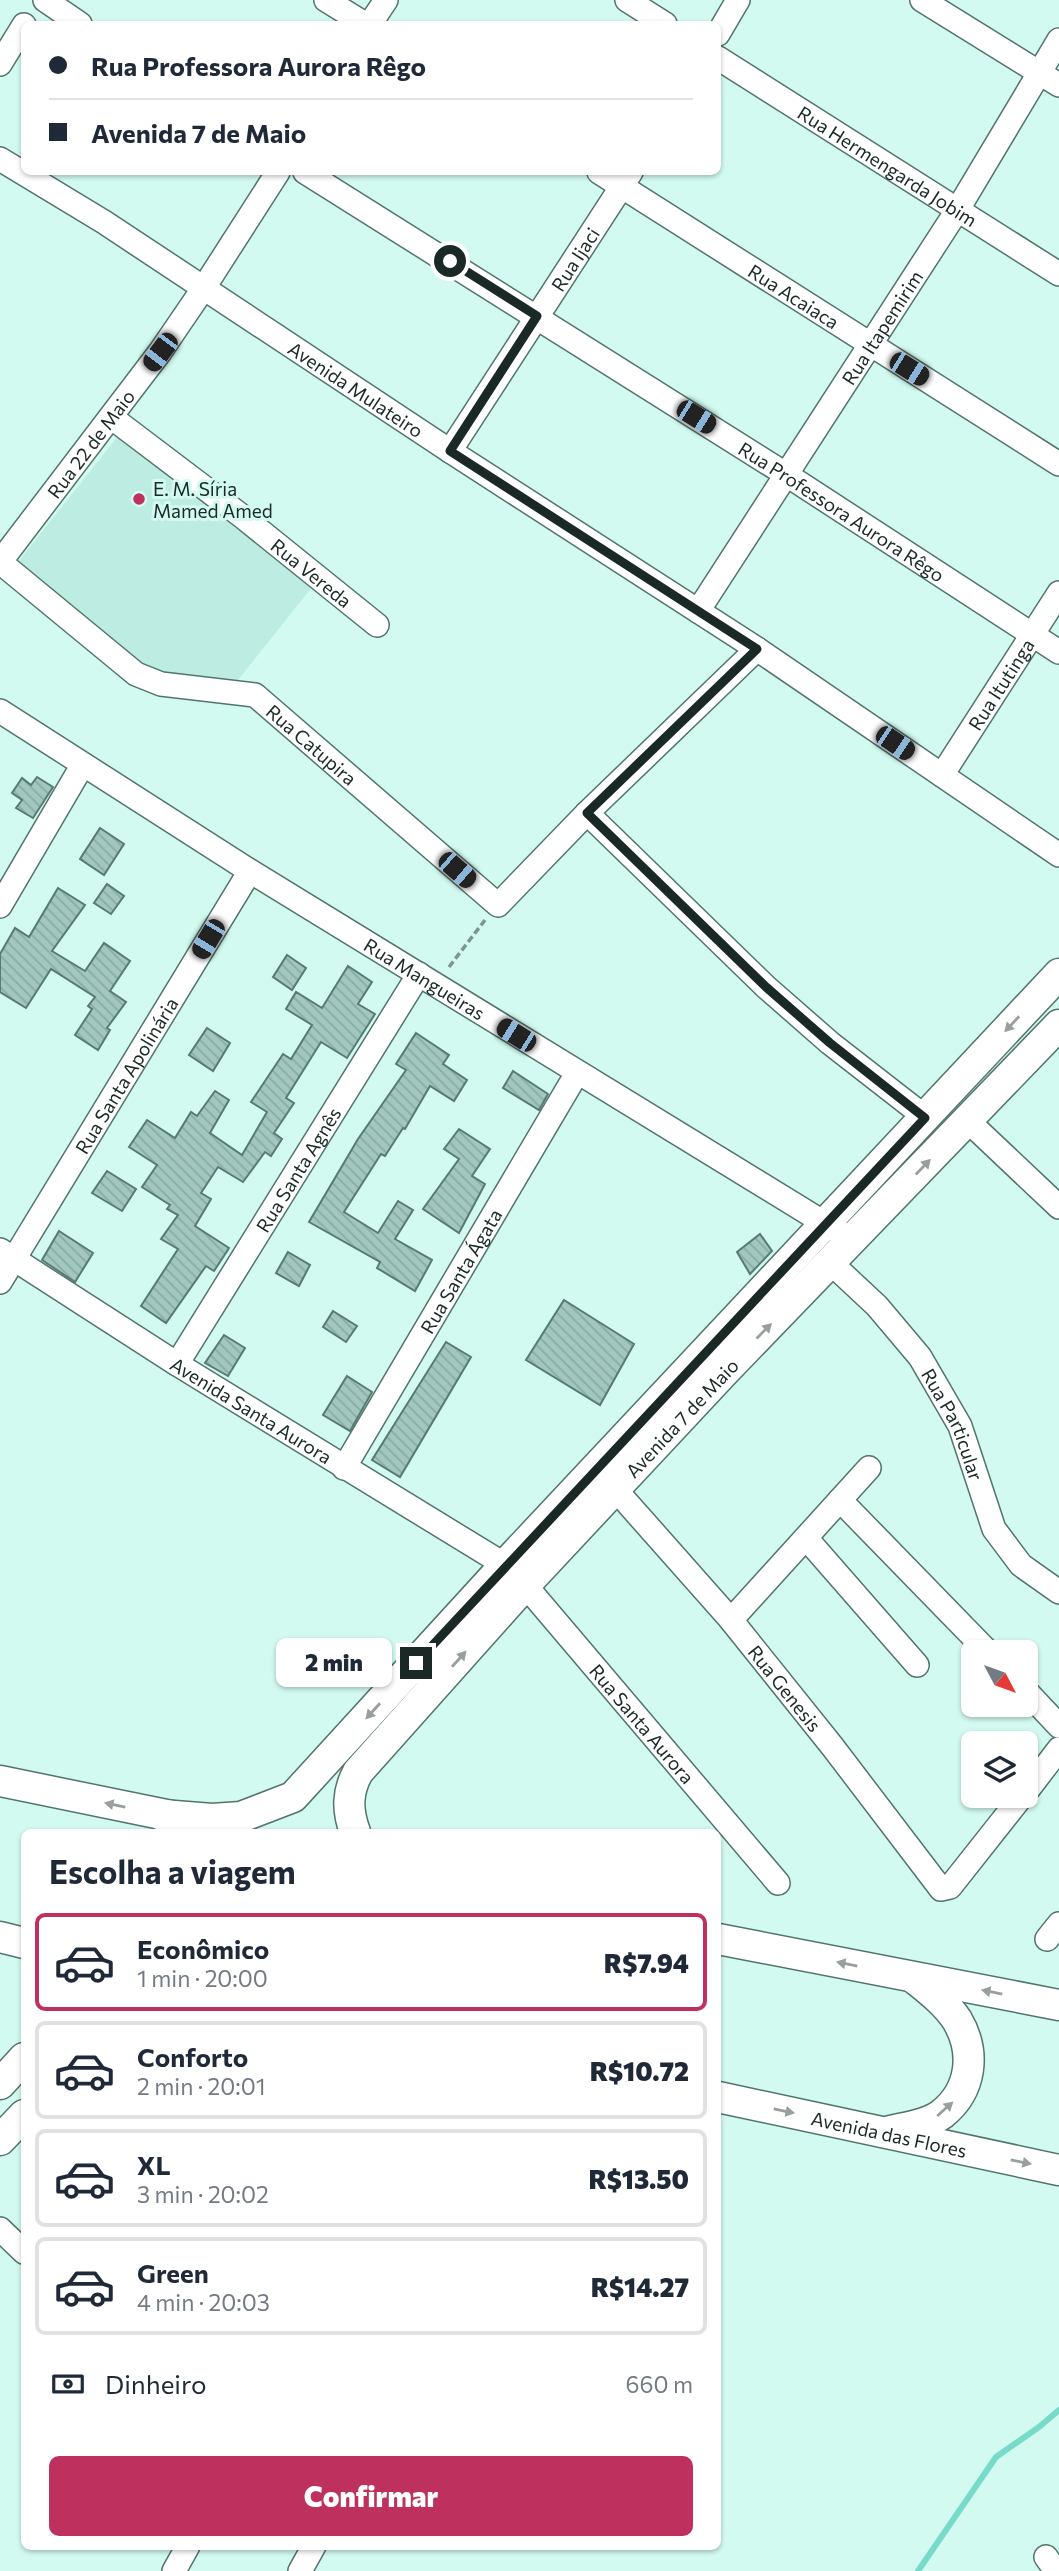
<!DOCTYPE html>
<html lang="pt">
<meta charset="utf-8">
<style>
body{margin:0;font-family:Commissioner,sans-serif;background:#f2f2f3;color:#1f2937;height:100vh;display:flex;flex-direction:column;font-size:26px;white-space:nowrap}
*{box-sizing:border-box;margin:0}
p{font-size:23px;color:#747a83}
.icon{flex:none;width:38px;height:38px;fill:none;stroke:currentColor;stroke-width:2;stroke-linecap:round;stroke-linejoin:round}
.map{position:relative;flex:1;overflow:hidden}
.details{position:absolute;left:21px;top:1829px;width:700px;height:721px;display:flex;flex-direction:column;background:#fff;border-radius:10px;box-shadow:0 2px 5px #0004}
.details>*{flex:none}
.guide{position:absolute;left:21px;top:21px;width:700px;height:154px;border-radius:10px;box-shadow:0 2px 5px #0004;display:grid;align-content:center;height:154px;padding:0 28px;background:#fff}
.needle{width:46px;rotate:131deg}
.controls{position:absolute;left:961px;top:1640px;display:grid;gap:14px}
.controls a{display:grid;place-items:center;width:77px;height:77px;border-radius:10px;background:#fff;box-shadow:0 2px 5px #0004;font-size:35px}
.end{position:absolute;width:32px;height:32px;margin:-16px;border:9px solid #1a2926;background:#fff;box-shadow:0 0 0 4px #fff}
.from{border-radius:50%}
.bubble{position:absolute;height:49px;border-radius:10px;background:#fff;box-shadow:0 2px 5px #0004;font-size:23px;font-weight:800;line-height:49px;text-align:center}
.car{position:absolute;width:21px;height:42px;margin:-21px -10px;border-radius:9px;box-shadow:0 0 5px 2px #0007;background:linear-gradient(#222 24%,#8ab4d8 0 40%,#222 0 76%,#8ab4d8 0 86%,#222 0)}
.guide b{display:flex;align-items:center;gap:24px;height:66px;font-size:26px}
.guide b+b{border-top:2px solid #e0e1e3}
.guide i{width:18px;height:18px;background:#1f2937}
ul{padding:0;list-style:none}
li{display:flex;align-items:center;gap:21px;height:98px;margin:0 14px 10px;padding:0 14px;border:4px solid #e0e1e3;border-radius:10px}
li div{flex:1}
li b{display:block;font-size:26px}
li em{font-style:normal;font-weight:800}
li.current{border-color:#be305d}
li>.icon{width:63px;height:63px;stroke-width:1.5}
h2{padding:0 28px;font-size:32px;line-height:84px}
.pay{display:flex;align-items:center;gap:18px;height:77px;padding:0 28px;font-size:26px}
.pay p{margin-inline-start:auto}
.cta{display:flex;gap:14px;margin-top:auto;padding:14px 28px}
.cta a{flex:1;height:80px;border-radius:10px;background:#be305d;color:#fff;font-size:28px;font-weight:800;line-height:80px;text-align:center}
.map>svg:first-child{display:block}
</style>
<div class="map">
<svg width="1059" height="2571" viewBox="0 0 1059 2571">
<defs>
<pattern id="building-back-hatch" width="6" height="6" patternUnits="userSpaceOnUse" patternTransform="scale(1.75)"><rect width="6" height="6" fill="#a1c7be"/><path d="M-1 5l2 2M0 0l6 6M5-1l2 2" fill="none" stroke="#8aaba3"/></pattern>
</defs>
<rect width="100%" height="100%" fill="#d3faf1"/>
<path fill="#bdece2" d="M122,431L316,582L238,680L141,671L14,567Z"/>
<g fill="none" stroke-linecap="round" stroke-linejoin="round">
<path stroke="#76dbc8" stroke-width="6" d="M918,2571L996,2457L1039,2427L1059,2410"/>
</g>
<g fill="url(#building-back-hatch)" stroke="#577b73" stroke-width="2">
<path d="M37,777L53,787L33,818L16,808L22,800L12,793L22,778L31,785Z"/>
<path d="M100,828L124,844L104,875L80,859Z"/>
<path d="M107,884L124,896L111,914L94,903Z"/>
<path d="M58,888L85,905L52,951L85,971L104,943L130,961L110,991L126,1002L107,1028L110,1030L98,1050L75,1035L92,1009L88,1006L95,997L51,969L26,1008L0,992V954L15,928L29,937Z"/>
<path d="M287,955L306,968L292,990L273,977Z"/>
<path d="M348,966L372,982L358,1004L375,1014L347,1058L321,1042L286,1098L294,1103L274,1133L282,1139L271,1156L265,1152L243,1182L218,1167L201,1193L211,1199L195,1226L229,1248L214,1271L206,1266L166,1323L141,1306L178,1249L161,1239L178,1215L167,1209L170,1205L142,1187L157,1165L129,1147L147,1120L175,1138L191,1112L197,1116L215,1091L229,1100L210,1133L242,1155L267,1112L251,1102L283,1054L291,1059L312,1025L286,1009L296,992L322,1008Z"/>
<path d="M207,1028L230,1043L213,1071L189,1055Z"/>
<path d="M416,1033L449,1055L443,1064L467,1080L454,1101L430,1086L405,1129L403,1128L385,1156L381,1154L344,1212L378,1233L398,1201L413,1210L395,1239L432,1260L415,1291L377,1268L380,1262L309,1222L358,1139L406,1070L396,1064Z"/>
<path d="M513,1071L548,1094L539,1110L503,1088Z"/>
<path d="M459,1129L490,1149L472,1176L485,1184L459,1233L423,1209L459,1159L444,1149Z"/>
<path d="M107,1171L136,1189L122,1211L92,1193Z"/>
<path d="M59,1231L93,1253L75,1282L42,1260Z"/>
<path d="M760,1234L772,1251L750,1274L737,1252Z"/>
<path d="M288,1252L310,1265L299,1286L276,1273Z"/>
<path d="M564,1300L634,1344L600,1405L526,1360Z"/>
<path d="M333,1311L357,1326L346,1342L323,1327Z"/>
<path d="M224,1335L245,1348L228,1376L205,1363Z"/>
<path d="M446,1342L471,1357L400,1477L372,1460Z"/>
<path d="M347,1376L372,1392L350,1431L323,1415Z"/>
</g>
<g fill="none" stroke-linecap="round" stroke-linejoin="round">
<g stroke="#51746d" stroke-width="26">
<g id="minor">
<path d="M45,0L80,24"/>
<path d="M326,0L365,24"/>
<path d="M627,0L665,24"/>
<path d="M922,0L1059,85"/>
<path d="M370,24L386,0"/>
<path d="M718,34L738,0"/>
<path id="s1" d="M718,58L1059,274"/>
<path d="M0,64L24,25"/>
<path id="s2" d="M0,159L104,222L450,451L757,649L1059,855"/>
<path id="s3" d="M305,172L787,475L1059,652"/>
<path id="s4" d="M599,172L1059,464"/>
<path id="s5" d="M111,417L243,517L377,625"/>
<path id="s6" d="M450,451L631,172"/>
<path id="s7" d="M0,562L136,674L161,684L255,695L498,905L587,813L757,649"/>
<path id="s8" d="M0,562L160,352L203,289L278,172"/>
<path id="s9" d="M698,611L958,209L1059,40"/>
<path id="s10" d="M0,711L250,871L852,1240"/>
<path id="s11" d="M942,775L1059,593"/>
<path d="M587,813L766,987L830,1043L925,1117"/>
<path d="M0,906L82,766"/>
<path d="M968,1121L1059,1207"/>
<path id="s12" d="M0,1250L177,1364L505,1565L525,1585L778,1883"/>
<path id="s13" d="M831,1263L877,1306L920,1357L960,1426L994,1529L1021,1565L1059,1592"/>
<path id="s14" d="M0,1282L250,871"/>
<path id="s15" d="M177,1364L419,974"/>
<path id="s16" d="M344,1468L577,1073"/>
<path id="s17" d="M615,1489L731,1620L832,1746L941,1889L950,1887L1022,1796"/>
<path d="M840,1500L988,1652"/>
<path d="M806,1538L917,1665"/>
<path d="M731,1620L869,1468"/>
<path d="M1026,1691L1059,1726"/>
<path d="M1026,1792L1059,1749"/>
<path d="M1047,1939L1059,1924"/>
<path d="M0,2229L24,2252"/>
<path d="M1046,2557L1056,2571"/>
<path d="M174,2571L188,2546"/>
<path d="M300,2571L314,2546"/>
</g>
</g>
<g stroke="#51746d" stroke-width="33">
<g id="major">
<path d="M0,1781L181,1818"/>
<path d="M162,1815L212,1819L241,1817L293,1797L505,1565L1059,974"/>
<path id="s18" d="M355,1832C347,1810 347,1792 358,1772L525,1585L725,1371L1059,1025"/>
<path d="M0,1937L24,1943"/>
<path d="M718,1939L1059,2005"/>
<path d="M0,2084L24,2058"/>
<path id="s19" d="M718,2097L1059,2170"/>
<path d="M890,2131C907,2127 927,2125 942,2114C972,2090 976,2052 957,2020C946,2003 930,1991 914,1978"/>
<path d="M0,2140L24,2115"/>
</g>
</g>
<path stroke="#7c9791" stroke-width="3.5" stroke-dasharray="7 3.5" stroke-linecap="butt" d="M449,967L485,920"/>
<use href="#minor" stroke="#fff" stroke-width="23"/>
<use href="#major" stroke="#fff" stroke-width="30"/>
</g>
<defs><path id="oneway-solid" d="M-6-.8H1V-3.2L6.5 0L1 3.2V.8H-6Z" transform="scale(1.75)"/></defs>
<g fill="#989f9d">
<use href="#oneway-solid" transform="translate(1012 1024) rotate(133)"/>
<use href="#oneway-solid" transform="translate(923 1167) rotate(-46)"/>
<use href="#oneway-solid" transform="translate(764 1331) rotate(-45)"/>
<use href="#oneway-solid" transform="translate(459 1659) rotate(-48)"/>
<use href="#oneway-solid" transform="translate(373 1711) rotate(132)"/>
<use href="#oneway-solid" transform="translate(115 1805) rotate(-168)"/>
<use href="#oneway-solid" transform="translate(847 1964) rotate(-169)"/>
<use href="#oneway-solid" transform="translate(992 1992) rotate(-169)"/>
<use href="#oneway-solid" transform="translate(945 2109) rotate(-42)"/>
<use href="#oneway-solid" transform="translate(784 2111) rotate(12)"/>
<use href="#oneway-solid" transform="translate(1021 2162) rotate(12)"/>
</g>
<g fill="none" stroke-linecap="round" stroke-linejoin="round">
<path stroke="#1a2926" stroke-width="9" d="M416,1663L925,1118L830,1043L766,987L587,813L757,649L450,451L537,316L450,261"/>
</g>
<circle fill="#be305d" stroke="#d3faf1" stroke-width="2.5" cx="139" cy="499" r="7"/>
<g text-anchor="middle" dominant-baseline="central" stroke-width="6" stroke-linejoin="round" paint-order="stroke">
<g font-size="19" fill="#1a2926" stroke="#d3faf1">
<text stroke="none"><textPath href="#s1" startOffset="201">Rua Hermengarda Jobim</textPath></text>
<text stroke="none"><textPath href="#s6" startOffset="229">Rua Ijaci</textPath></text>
<text stroke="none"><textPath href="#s4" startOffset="231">Rua Acaiaca</textPath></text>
<text stroke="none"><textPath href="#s9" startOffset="338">Rua Itapemirim</textPath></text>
<text stroke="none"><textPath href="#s2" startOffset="424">Avenida Mulateiro</textPath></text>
<text stroke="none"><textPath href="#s8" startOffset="149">Rua 22 de Maio</textPath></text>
<text stroke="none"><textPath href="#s3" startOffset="635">Rua Professora Aurora Rêgo</textPath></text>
<text stroke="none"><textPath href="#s5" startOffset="254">Rua Vereda</textPath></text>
<text stroke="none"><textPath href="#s11" startOffset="108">Rua Itutinga</textPath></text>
<text stroke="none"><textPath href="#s7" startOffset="373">Rua Catupira</textPath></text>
<text stroke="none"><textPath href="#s10" startOffset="502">Rua Mangueiras</textPath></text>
<text stroke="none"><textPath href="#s14" startOffset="242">Rua Santa Apolinária</textPath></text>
<text stroke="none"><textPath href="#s15" startOffset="229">Rua Santa Agnês</textPath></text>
<text stroke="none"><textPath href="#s16" startOffset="229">Rua Santa Ágata</textPath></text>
<text stroke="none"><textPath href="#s12" startOffset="298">Avenida Santa Aurora</textPath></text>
<text stroke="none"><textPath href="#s18" startOffset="542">Avenida 7 de Maio</textPath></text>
<text stroke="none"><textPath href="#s13" startOffset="205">Rua Particular</textPath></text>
<text stroke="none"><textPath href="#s17" startOffset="262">Rua Genesis</textPath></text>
<text stroke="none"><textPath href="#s12" startOffset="805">Rua Santa Aurora</textPath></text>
<text stroke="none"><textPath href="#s19" startOffset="175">Avenida das Flores</textPath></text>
</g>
<g font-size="19" fill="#1a2926" stroke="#d3faf1" text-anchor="start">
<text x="153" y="488">E. M. Síria<tspan x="153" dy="22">Mamed Amed</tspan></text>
</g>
</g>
</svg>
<div class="controls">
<a><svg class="needle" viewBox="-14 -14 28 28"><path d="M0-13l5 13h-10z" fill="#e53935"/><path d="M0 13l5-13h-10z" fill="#747a83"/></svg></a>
<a><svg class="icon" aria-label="layers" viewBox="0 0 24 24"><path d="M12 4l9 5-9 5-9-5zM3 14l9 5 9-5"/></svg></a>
</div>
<i class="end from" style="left:450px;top:261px"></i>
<i class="end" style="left:416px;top:1663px"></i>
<div class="bubble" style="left:276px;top:1638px;width:116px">2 min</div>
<i class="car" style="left:160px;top:352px;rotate:217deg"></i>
<i class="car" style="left:909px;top:369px;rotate:122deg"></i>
<i class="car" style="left:696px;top:417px;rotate:122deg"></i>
<i class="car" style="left:895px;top:743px;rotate:124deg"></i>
<i class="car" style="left:457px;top:870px;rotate:131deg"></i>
<i class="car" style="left:208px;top:939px;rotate:211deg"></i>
<i class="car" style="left:516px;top:1035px;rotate:302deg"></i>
<div class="guide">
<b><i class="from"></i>Rua Professora Aurora Rêgo</b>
<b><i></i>Avenida 7 de Maio</b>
</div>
<section class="details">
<h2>Escolha a viagem</h2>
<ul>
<li class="current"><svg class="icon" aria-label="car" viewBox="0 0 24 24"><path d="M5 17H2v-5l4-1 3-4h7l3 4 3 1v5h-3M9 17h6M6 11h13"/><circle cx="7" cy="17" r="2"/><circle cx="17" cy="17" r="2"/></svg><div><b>Econômico</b><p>1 min · 20:00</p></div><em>R$7.94</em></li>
<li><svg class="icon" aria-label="car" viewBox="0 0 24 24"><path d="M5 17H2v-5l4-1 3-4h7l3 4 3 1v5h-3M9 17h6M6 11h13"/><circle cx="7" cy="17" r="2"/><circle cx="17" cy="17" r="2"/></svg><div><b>Conforto</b><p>2 min · 20:01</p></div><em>R$10.72</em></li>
<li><svg class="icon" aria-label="car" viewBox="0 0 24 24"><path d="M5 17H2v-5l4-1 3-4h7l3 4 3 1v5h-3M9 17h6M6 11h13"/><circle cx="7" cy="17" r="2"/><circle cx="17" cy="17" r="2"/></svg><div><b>XL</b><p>3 min · 20:02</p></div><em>R$13.50</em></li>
<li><svg class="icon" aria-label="car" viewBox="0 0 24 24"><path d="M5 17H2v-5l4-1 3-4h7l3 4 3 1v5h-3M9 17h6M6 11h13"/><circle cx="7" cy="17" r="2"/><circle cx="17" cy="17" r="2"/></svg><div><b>Green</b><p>4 min · 20:03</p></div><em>R$14.27</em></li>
</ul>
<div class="pay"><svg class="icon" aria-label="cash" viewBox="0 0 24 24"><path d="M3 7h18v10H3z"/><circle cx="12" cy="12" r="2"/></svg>Dinheiro<p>660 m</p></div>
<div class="cta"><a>Confirmar</a></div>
</section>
</div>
